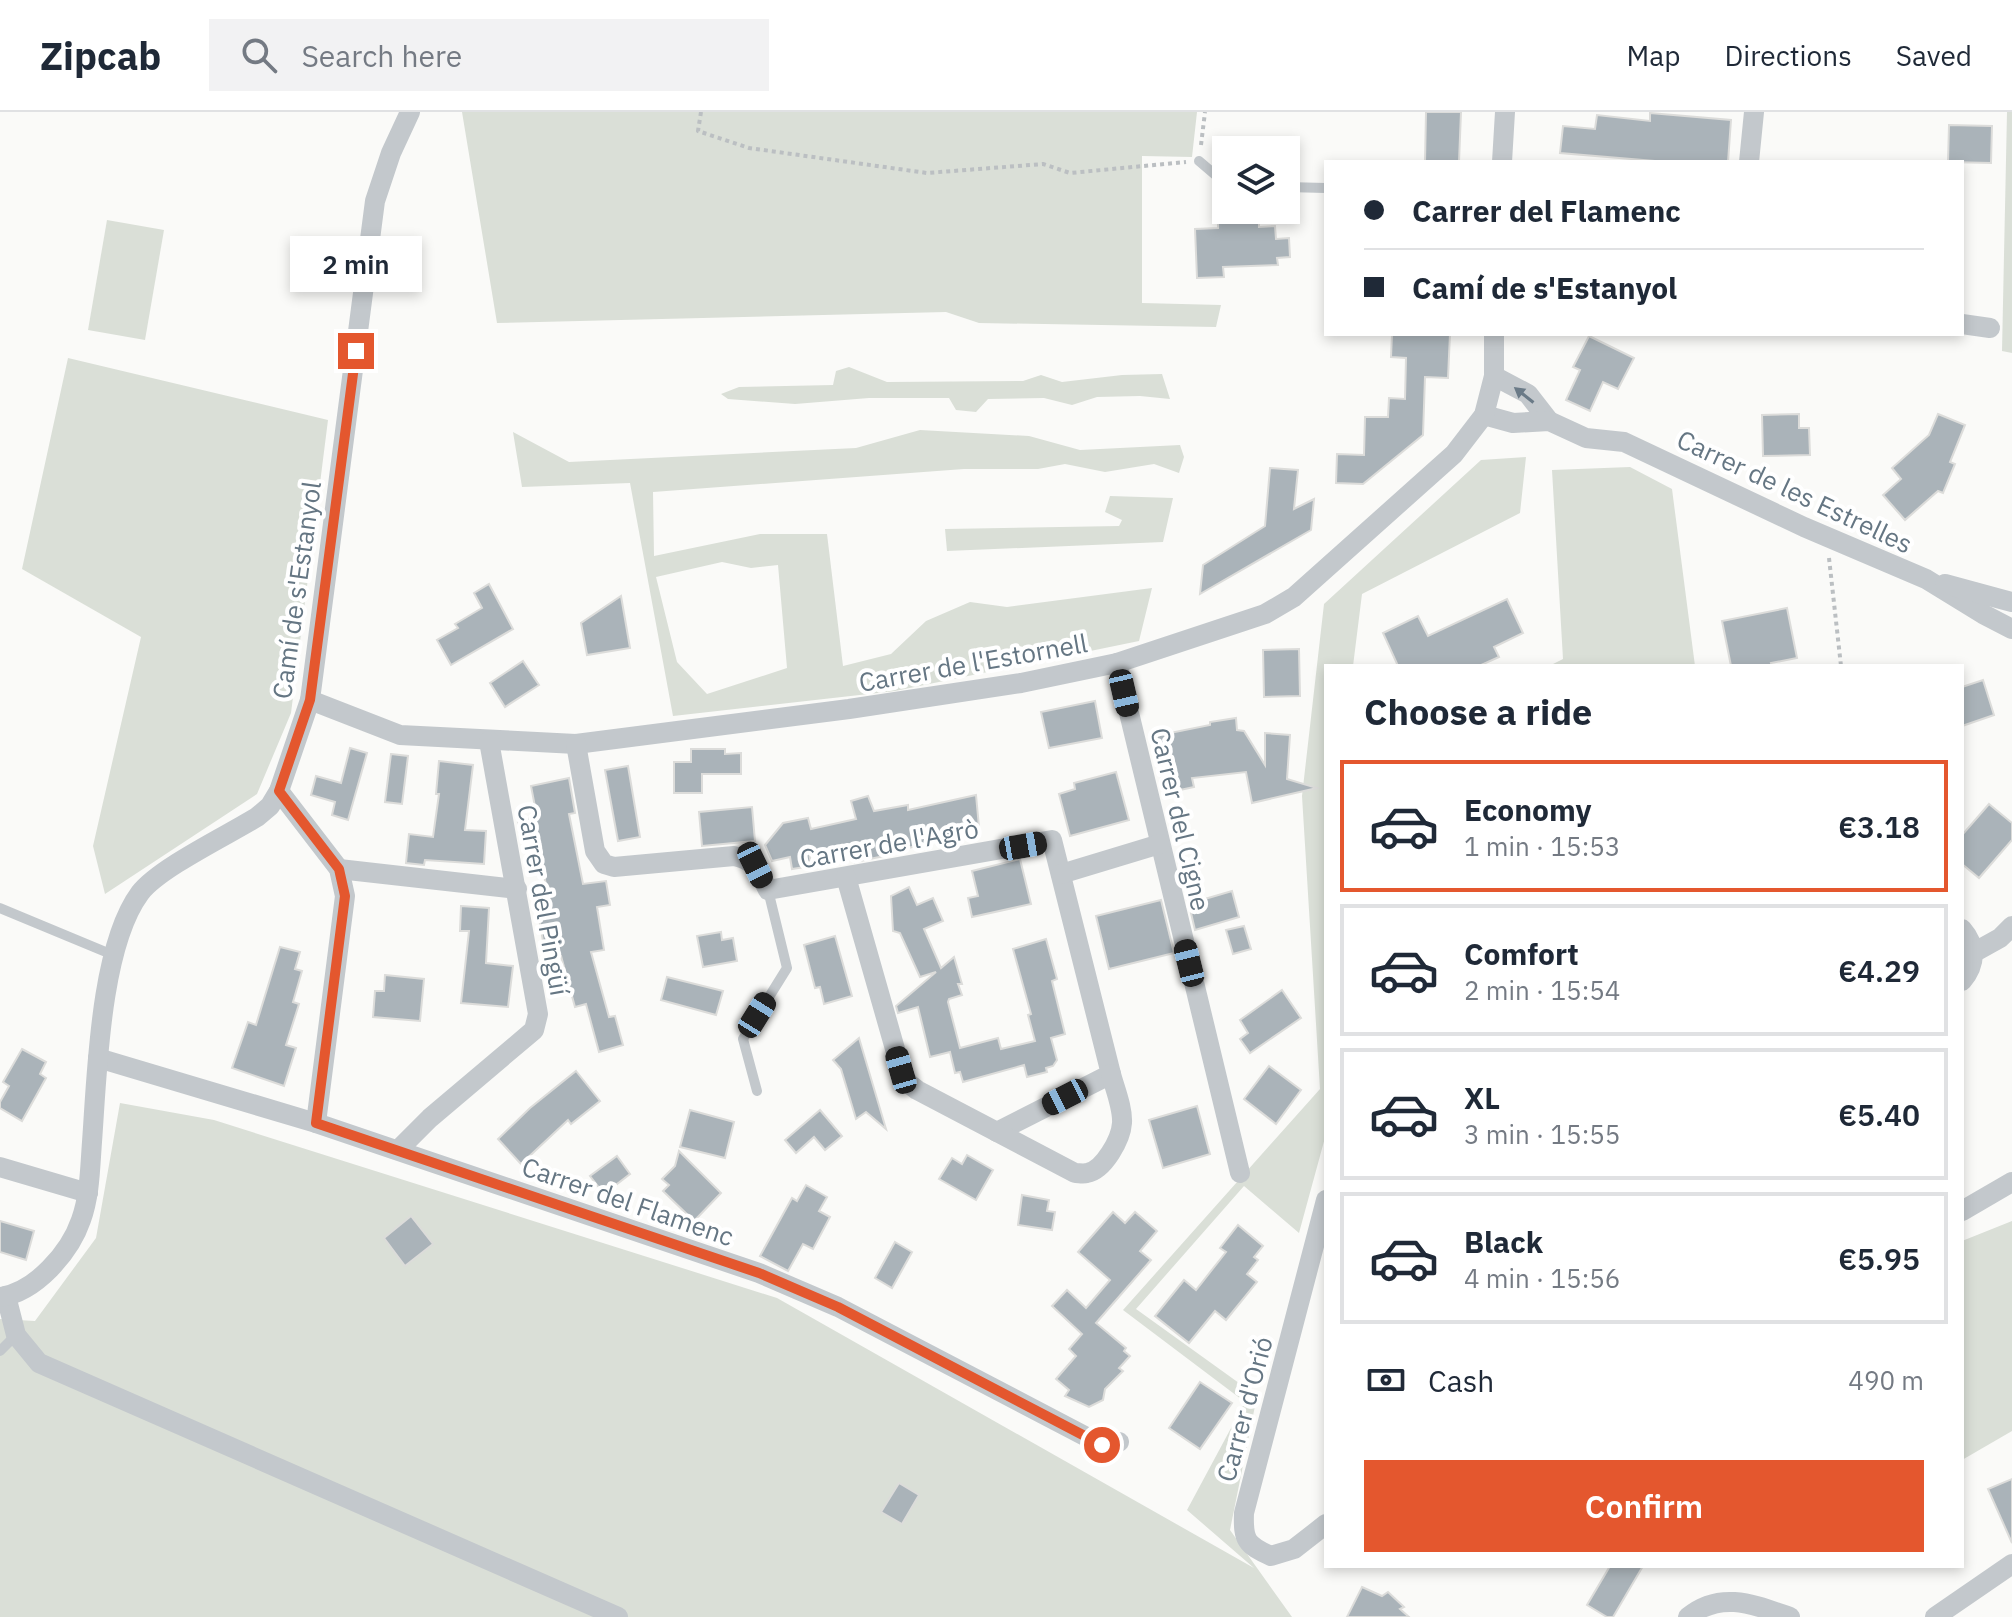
<!DOCTYPE html>
<meta charset="utf-8">
<style>
body{margin:0;font-family:"IBM Plex Sans",sans-serif;background:#f2f2f3;color:#1f2937;height:100vh;display:flex;flex-direction:column;font-size:30px;white-space:nowrap}
*{box-sizing:border-box;margin:0}
p{font-size:26px;color:#747a83}
.icon{flex:none;width:44px;height:44px;fill:none;stroke:currentColor;stroke-width:2;stroke-linecap:round;stroke-linejoin:round}
.map{position:relative;flex:1;overflow:hidden}
.side{position:absolute;left:1324px;top:552px;width:640px;height:904px;display:flex;flex-direction:column;background:#fff;border-radius:0px;box-shadow:0 4px 12px #0003}
.side>*{flex:none}
.top-card{position:absolute;left:1324px;top:48px;width:640px;height:176px;border-radius:0px;box-shadow:0 4px 12px #0003;display:grid;align-content:center;height:176px;padding:0 40px;background:#fff}
.tools{position:absolute;left:1212px;top:24px;display:grid;gap:16px}
.tools a{display:grid;place-items:center;width:88px;height:88px;border-radius:0px;background:#fff;box-shadow:0 4px 12px #0003;font-size:40px}
.end{position:absolute;width:36px;height:36px;margin:-18px;border:10px solid #e4572e;background:#fff;box-shadow:0 0 0 4px #fff}
.from{border-radius:50%}
.bubble{position:absolute;height:56px;border-radius:0px;background:#fff;box-shadow:0 4px 12px #0003;font-size:26px;font-weight:600;line-height:56px;text-align:center}
.car{position:absolute;width:24px;height:48px;margin:-24px -12px;border-radius:10px;box-shadow:0 0 6px 2px #0007;background:linear-gradient(#222 24%,#8ab4d8 0 40%,#222 0 76%,#8ab4d8 0 86%,#222 0)}
.top-card b{display:flex;align-items:center;gap:28px;height:76px;font-size:30px}
.top-card b+b{border-top:2px solid #e0e1e3}
.top-card i{width:20px;height:20px;background:#1f2937}
ul{padding:0;list-style:none}
li{display:flex;align-items:center;gap:24px;height:132px;margin:0 16px 12px;padding:0 24px;border:4px solid #e0e1e3;border-radius:0px}
li div{flex:1}
li b{display:block;font-size:30px}
li em{font-style:normal;font-weight:600}
li.current{border-color:#e4572e}
li>.icon{width:72px;height:72px;stroke-width:1.5}
h2{padding:0 40px;font-size:36px;line-height:96px}
.pay{display:flex;align-items:center;gap:20px;height:88px;padding:0 40px;font-size:30px}
.pay p{margin-inline-start:auto}
.action{display:flex;gap:16px;margin-top:auto;padding:16px 40px}
.action a{flex:1;height:92px;border-radius:0px;background:#e4572e;color:#fff;font-size:32px;font-weight:600;line-height:92px;text-align:center}
header{display:flex;align-items:center;gap:48px;box-sizing:border-box;height:112px;padding:0 40px;background:#fff;border-bottom:2px solid #e0e1e3}
header strong{font-size:38px}
nav{display:flex;gap:44px;margin-inline-start:auto;font-size:28px}
.search{width:560px;height:72px;background:#f2f2f3;display:flex;align-items:center;gap:20px;box-sizing:border-box;padding:0 28px;border-radius:0px;color:#747a83;font-size:30px}
.map>svg:first-child{display:block}
</style>
<header>
<strong>Zipcab</strong>
<div class="search"><svg class="icon" aria-label="search" viewBox="0 0 24 24"><circle cx="10" cy="10" r="6"/><path d="M15 15l6 6"/></svg>Search here</div>
<nav><a>Map</a><a>Directions</a><a>Saved</a></nav>
</header>
<div class="map">
<svg width="2012" height="1505" viewBox="0 0 2012 1505">
<rect width="100%" height="100%" fill="#fafaf8"/>
<g fill="#dadfd7" fill-rule="evenodd">
<path d="M462,0H1197L1192,45L1142,44V191L1221,193L1216,215L979,211L946,200L497,211Z"/>
<path d="M2007,0H2012V241L2002,239Z"/>
<path d="M107,108L164,118L145,228L88,218Z"/>
<path d="M68,246L328,308L291,601L257,682L105,782L93,734L141,525L22,457Z"/>
<path d="M849,255L887,270L1023,269L1041,263L1062,270L1122,263L1162,262L1170,287L1140,284L1097,285L1072,293L1044,286L988,287L976,300L956,298L949,286H869L795,292L728,287L721,282L739,275L833,273L836,259Z"/>
<path d="M920,318L1029,324L1080,338L1180,333L1184,345L1179,361L1154,352L1105,360L1065,352L1038,357H964L653,380L654,444L760,422H827L843,554L891,542L926,509L970,490L1007,495L1152,476L1139,529L895,579L673,604L630,371L522,375L513,320L569,350L856,336ZM722,450L751,456L778,453L787,556L707,582L677,550L656,465Z"/>
<path d="M1526,345L1520,401L1362,482L1353,554H1326V1022L1299,1121L1244,1074L1136,1197L1257,1284L1230,1418L1292,1505H0V1207L35,1209L96,1126L120,991L214,1008L777,1186L1254,1456L1187,1398L1245,1290L1123,1198L1320,977L1302,684L1324,492L1481,348Z"/>
<path d="M1630,355L1672,377L1695,554H1549L1563,547L1552,358Z"/>
<path d="M1110,384L1173,386L1163,430L947,439L945,417L1119,414L1122,408L1105,400Z"/>
<path d="M2012,1109V1319L1962,1348V1129Z"/>
</g>
<g fill="#aab3b9" stroke="#dcdcda" stroke-width="2">
<path d="M1426,0H1461L1459,50H1425Z"/>
<path d="M1650,1L1731,8L1728,50H1667L1560,41L1563,14L1595,17L1597,3L1650,9Z"/>
<path d="M1949,13L1992,14L1991,51L1948,50Z"/>
<path d="M1259,100V115L1275,114L1276,127L1289,126L1290,145L1277,146L1278,153L1223,155L1224,165L1197,166L1195,117L1218,116V102Z"/>
<path d="M1392,222H1450L1448,266L1425,265L1423,323L1363,372L1336,371L1337,342L1364,343L1365,305H1388L1389,286L1405,287L1406,246L1391,245Z"/>
<path d="M1589,224L1634,246L1618,277L1603,270L1590,299L1566,288L1580,258L1573,255Z"/>
<path d="M1799,302V316H1809L1810,343L1763,344L1762,303Z"/>
<path d="M1938,302L1965,313L1950,350L1955,352L1943,381L1938,379L1905,408L1883,383L1901,367L1892,356L1929,323Z"/>
<path d="M1270,356L1298,358L1294,397L1314,387L1311,418L1200,482L1203,453L1265,414Z"/>
<path d="M489,472L513,517L451,553L437,528L458,516L455,512L482,496L474,481Z"/>
<path d="M621,484L630,536L587,543L581,511Z"/>
<path d="M1507,487L1523,521L1494,535L1499,545L1479,554H1398L1383,521L1418,504L1428,524Z"/>
<path d="M1787,496L1797,546L1771,551L1772,554H1731L1722,509Z"/>
<path d="M1299,537L1300,584L1264,585L1263,538Z"/>
<path d="M523,549L539,573L505,595L490,571Z"/>
<path d="M1983,568L1994,603L1962,614V575Z"/>
<path d="M1095,589L1102,626L1049,636L1041,600Z"/>
<path d="M1236,606L1237,618L1244,619L1265,653V621L1290,623L1287,667L1317,676L1252,691L1246,660L1192,666L1194,675L1166,681L1155,624L1210,613V610Z"/>
<path d="M350,636L367,641L348,708L332,703L335,690L311,683L316,664L341,671Z"/>
<path d="M691,637H725V642L741,641V662H702V681H674V650H691Z"/>
<path d="M391,642L408,644L402,692L385,690Z"/>
<path d="M439,649L473,653L465,718L486,719L484,752L425,748L424,753L406,751L409,722L433,725L439,682H436Z"/>
<path d="M628,654L640,725L618,729L605,658Z"/>
<path d="M1116,660L1129,708L1070,724L1059,682L1075,677L1074,671Z"/>
<path d="M569,666L575,701L569,702L583,772L606,769L610,793L597,795L604,838L591,840L609,905L615,904L623,933L599,940L586,892L575,895L561,844L546,847L539,806L552,803L536,723L521,725L518,708L537,705L531,674Z"/>
<path d="M976,683L979,715L964,717L965,722L888,741L889,743L855,750L851,735L809,739L811,754L792,757L790,745L772,749L765,733L783,711L808,706L811,717L856,707L851,689L868,684L874,699L908,693V698Z"/>
<path d="M1989,692L2012,711V728L1979,766L1962,752V723Z"/>
<path d="M752,695L755,729L702,734L699,700Z"/>
<path d="M1020,747L1031,792L972,805L968,786L978,784L972,759Z"/>
<path d="M909,775L917,793L933,786L943,809L924,817L941,856L954,845L962,872H958L962,883L949,887L948,890L960,936L998,926L1001,937L1035,929L1028,903L1031,902L1013,837L1046,827L1057,867L1052,869L1065,922L1051,926L1057,948L1053,954L1046,956L1047,960L1027,965L1024,953L963,970L960,960L955,961L950,940L930,945L918,895L898,901L896,894L936,860L920,865L900,821L893,819L891,784Z"/>
<path d="M1232,779L1239,805L1195,818L1191,801L1201,798L1198,789Z"/>
<path d="M1161,788L1174,841L1109,857L1096,804Z"/>
<path d="M461,794L489,796L486,851L513,854L508,895L461,891L469,819H460Z"/>
<path d="M1244,814L1251,837L1233,842L1226,818Z"/>
<path d="M721,820L722,828L733,826L737,849L703,855L697,824Z"/>
<path d="M835,824L852,884L824,892L820,875L815,876L804,833Z"/>
<path d="M280,835L300,840L295,857L302,859L293,890L299,892L286,933L296,936L284,974L232,956L248,910L256,913Z"/>
<path d="M385,863L424,867L420,909L373,905L375,879H384Z"/>
<path d="M667,865L723,879L716,903L661,888Z"/>
<path d="M1282,878L1301,906L1250,941L1240,927L1248,921L1240,908Z"/>
<path d="M859,926L886,1017L866,1000L856,1007L841,957L833,948Z"/>
<path d="M22,937L46,950L40,962L46,966L22,1009L0,996V990L9,974L3,970Z"/>
<path d="M1269,954L1301,978L1276,1012L1244,987Z"/>
<path d="M576,959L600,989L571,1012L568,1008L521,1052L498,1027L530,996Z"/>
<path d="M1197,994L1210,1042L1163,1056L1149,1008Z"/>
<path d="M690,998L734,1010L725,1046L680,1035Z"/>
<path d="M820,998L842,1024L825,1038L814,1025L796,1041L785,1028Z"/>
<path d="M679,1039L721,1081L694,1109L663,1079L669,1073L662,1067L675,1054Z"/>
<path d="M967,1043L993,1058L976,1088L939,1067L952,1046L962,1052Z"/>
<path d="M617,1044L630,1062L604,1082L590,1064Z"/>
<path d="M806,1073L827,1085L819,1099L830,1105L813,1137L803,1132L788,1159L760,1144L792,1086L797,1089Z"/>
<path d="M1022,1083L1049,1088L1047,1099L1055,1100L1052,1118L1018,1113Z"/>
<path d="M1113,1100L1125,1111L1135,1100L1157,1119L1140,1139L1151,1148L1096,1211L1126,1236L1124,1239L1130,1244L1119,1256L1123,1259L1105,1277L1103,1288L1089,1295L1065,1284L1069,1278L1056,1267L1076,1244L1069,1237L1082,1222L1052,1194L1067,1178L1086,1196L1110,1168L1078,1140Z"/>
<path d="M411,1104L433,1132L405,1154L384,1126Z"/>
<path d="M0,1109L34,1119L26,1148L0,1140Z"/>
<path d="M1238,1113L1263,1134L1254,1145L1258,1148L1247,1162L1257,1170L1226,1208L1215,1199L1189,1231L1155,1204L1184,1168L1196,1178L1226,1140L1220,1136Z"/>
<path d="M895,1130L912,1140L892,1176L875,1166Z"/>
<path d="M1200,1270L1232,1291L1200,1337L1169,1316Z"/>
<path d="M2012,1367V1431L1988,1377Z"/>
<path d="M899,1371L919,1383L902,1412L881,1400Z"/>
<path d="M1610,1454H1643L1613,1505H1607L1587,1493Z"/>
<path d="M1362,1475L1382,1484L1388,1480L1404,1495L1400,1497L1409,1505H1347Z"/>
</g>
<g fill="none" stroke-linecap="round" stroke-linejoin="round">
<g stroke="#bbbfc2" stroke-width="4" stroke-dasharray="4 4" stroke-linecap="butt">
<path d="M701,0L698,19L749,36L927,61L1043,52L1070,61L1186,50"/>
<path d="M1201,33L1205,0"/>
<path d="M1829,446L1841,554"/>
</g>
<g stroke="#c3c8cc" stroke-width="10">
<path d="M1199,49L1226,72"/>
<path d="M1286,75L1326,76"/>
<path d="M0,796L113,843"/>
<path d="M757,979L743,927L787,856L768,778"/>
<path d="M0,1239L16,1223"/>
</g>
<g stroke="#c3c8cc" stroke-width="20">
<path d="M1502,50L1505,0"/>
<path d="M1749,50L1754,0"/>
<path d="M1962,212L1990,216"/>
<path d="M1494,264L1528,282L1549,309"/>
<path d="M1484,303L1513,311L1549,309L1586,326L1624,330L1804,415L1926,467L1983,502L2012,517"/>
<path d="M1945,472L2012,490"/>
<path d="M1117,551L1240,1061"/>
<path d="M310,588L400,623L576,632L849,597L1021,571L1117,551L1265,502L1294,485L1454,342L1484,303L1494,264V222"/>
<path d="M576,632L595,739L604,752L614,755L734,744C755,748 759,760 768,778L1052,728L1111,962L997,1020"/>
<path d="M279,679L339,757L345,784L316,1011"/>
<path d="M339,757L517,777"/>
<path d="M1061,762L1160,732"/>
<path d="M846,765L901,958L908,971L917,978L1075,1061C1079,1061 1083,1062 1087,1061C1104,1058 1121,1027 1122,1011C1123,996 1115,977 1111,962"/>
<path d="M1962,817C1977,834 1976,852 1962,869"/>
<path d="M1973,841L2000,826L2012,814"/>
<path d="M98,946L316,1011L759,1161L838,1195L1102,1333L1119,1330"/>
<path d="M398,1038L430,1006L534,918L538,902L489,629"/>
<path d="M0,1055L88,1081"/>
<path d="M1326,1088L1244,1401C1243,1428 1246,1433 1271,1444L1294,1437L1326,1412"/>
<path d="M1962,1099L2012,1070"/>
<path d="M6,1184L16,1223L39,1251L618,1505"/>
<path d="M0,1185C36,1180 70,1140 81,1108C90,1083 90,1056 92,1030C97,962 100,835 140,781C159,756 228,723 257,705L270,694L279,679L310,588L375,89L391,41L410,0"/>
<path d="M1688,1505C1721,1478 1755,1493 1790,1505"/>
<path d="M1935,1505L2012,1452"/>
</g>
</g>
<defs><path id="oneway-solid" d="M-6-.8H1V-3.2L6.5 0L1 3.2V.8H-6Z" transform="scale(2)"/></defs>
<use fill="#6a7a87" href="#oneway-solid" transform="translate(1524 283) rotate(-142)"/>
<g fill="none" stroke-linecap="round" stroke-linejoin="round">
<path stroke="#e4572e" stroke-width="10" d="M356,239L310,588L279,679L339,757L345,784L316,1011L759,1161L838,1195L1102,1333"/>
</g>
<g text-anchor="middle" dominant-baseline="central" stroke-width="8" stroke-linejoin="round" paint-order="stroke">
<g font-size="26" fill="#657683" stroke="#fff">
<text transform="translate(1795 379) rotate(25)">Carrer de les Estrelles</text>
<text transform="translate(296 478) rotate(-82)">Camí de s'Estanyol</text>
<text transform="translate(973 550) rotate(-10)">Carrer de l'Estornell</text>
<text transform="translate(1181 707) rotate(77)">Carrer del Cigne</text>
<text transform="translate(889 731) rotate(-10)">Carrer de l'Agrò</text>
<text transform="translate(544 788) rotate(80)">Carrer del Pingüí</text>
<text transform="translate(628 1089) rotate(19)">Carrer del Flamenc</text>
<text transform="translate(1244 1297) rotate(-75)">Carrer d'Orió</text>
</g>
</g>
</svg>
<div class="tools">
<a><svg class="icon" aria-label="layers" viewBox="0 0 24 24"><path d="M12 4l9 5-9 5-9-5zM3 14l9 5 9-5"/></svg></a>
</div>
<i class="end from" style="left:1102px;top:1333px"></i>
<i class="end" style="left:356px;top:239px"></i>
<div class="bubble" style="left:290px;top:124px;width:132px">2 min</div>
<i class="car" style="left:1124px;top:581px;rotate:167deg"></i>
<i class="car" style="left:1023px;top:734px;rotate:80deg"></i>
<i class="car" style="left:755px;top:753px;rotate:154deg"></i>
<i class="car" style="left:1189px;top:851px;rotate:346deg"></i>
<i class="car" style="left:757px;top:903px;rotate:32deg"></i>
<i class="car" style="left:901px;top:958px;rotate:344deg"></i>
<i class="car" style="left:1065px;top:985px;rotate:243deg"></i>
<div class="top-card">
<b><i class="from"></i>Carrer del Flamenc</b>
<b><i></i>Camí de s'Estanyol</b>
</div>
<section class="side">
<h2>Choose a ride</h2>
<ul>
<li class="current"><svg class="icon" aria-label="car" viewBox="0 0 24 24"><path d="M5 17H2v-5l4-1 3-4h7l3 4 3 1v5h-3M9 17h6M6 11h13"/><circle cx="7" cy="17" r="2"/><circle cx="17" cy="17" r="2"/></svg><div><b>Economy</b><p>1 min · 15:53</p></div><em>€3.18</em></li>
<li><svg class="icon" aria-label="car" viewBox="0 0 24 24"><path d="M5 17H2v-5l4-1 3-4h7l3 4 3 1v5h-3M9 17h6M6 11h13"/><circle cx="7" cy="17" r="2"/><circle cx="17" cy="17" r="2"/></svg><div><b>Comfort</b><p>2 min · 15:54</p></div><em>€4.29</em></li>
<li><svg class="icon" aria-label="car" viewBox="0 0 24 24"><path d="M5 17H2v-5l4-1 3-4h7l3 4 3 1v5h-3M9 17h6M6 11h13"/><circle cx="7" cy="17" r="2"/><circle cx="17" cy="17" r="2"/></svg><div><b>XL</b><p>3 min · 15:55</p></div><em>€5.40</em></li>
<li><svg class="icon" aria-label="car" viewBox="0 0 24 24"><path d="M5 17H2v-5l4-1 3-4h7l3 4 3 1v5h-3M9 17h6M6 11h13"/><circle cx="7" cy="17" r="2"/><circle cx="17" cy="17" r="2"/></svg><div><b>Black</b><p>4 min · 15:56</p></div><em>€5.95</em></li>
</ul>
<div class="pay"><svg class="icon" aria-label="cash" viewBox="0 0 24 24"><path d="M3 7h18v10H3z"/><circle cx="12" cy="12" r="2"/></svg>Cash<p>490 m</p></div>
<div class="action"><a>Confirm</a></div>
</section>
</div>
